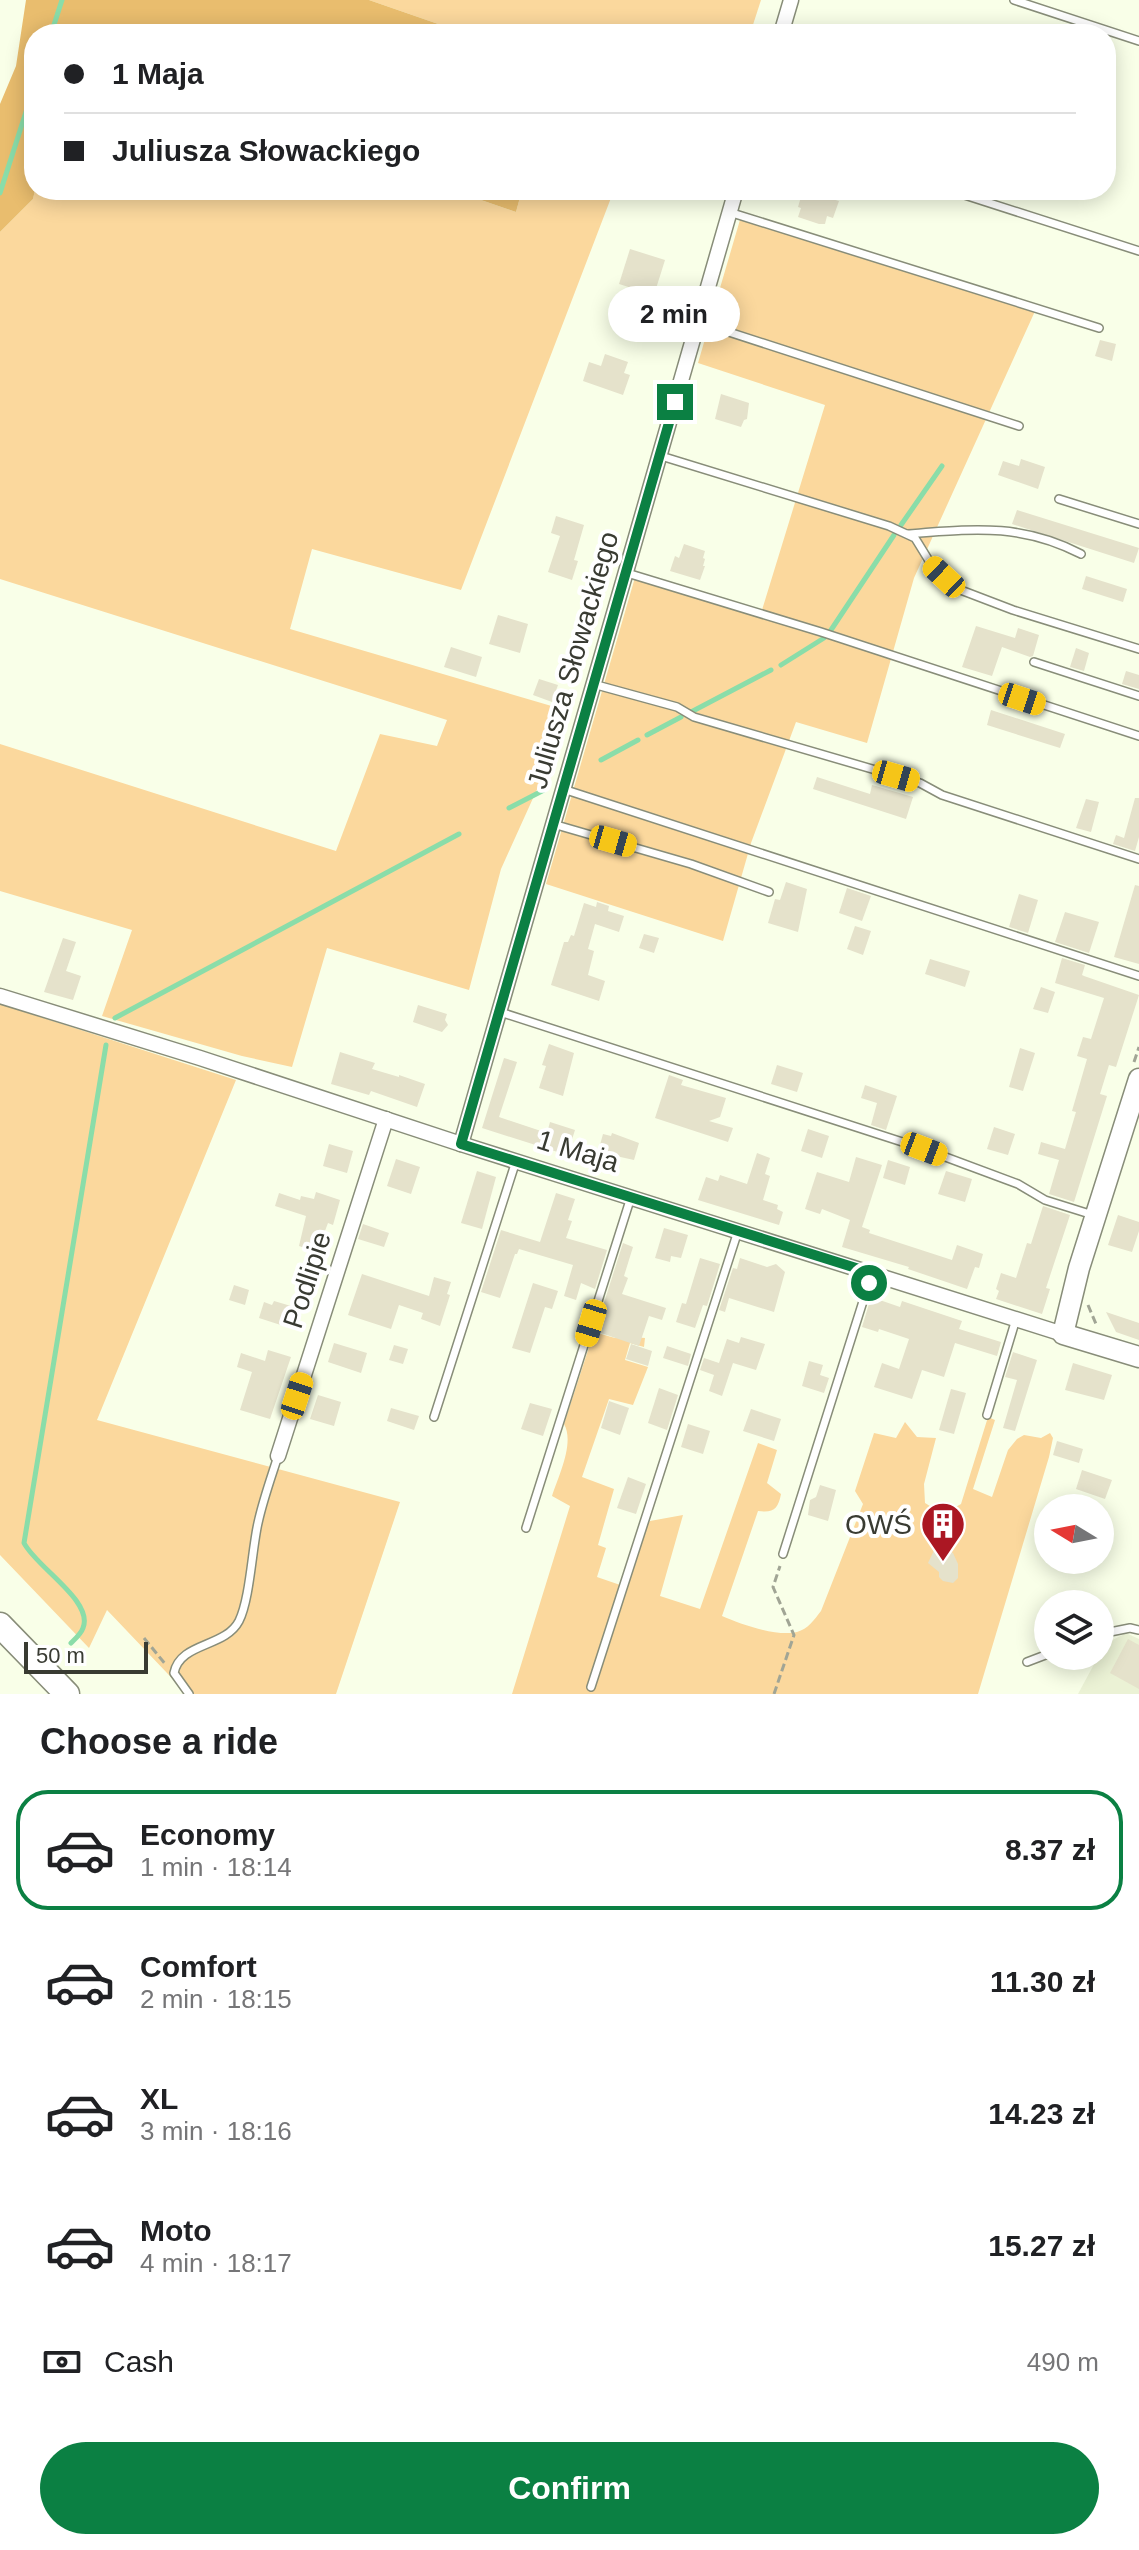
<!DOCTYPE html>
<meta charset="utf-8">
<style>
body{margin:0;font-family:Helvetica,sans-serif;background:#f6f6f6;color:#202124;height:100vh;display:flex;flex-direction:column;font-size:30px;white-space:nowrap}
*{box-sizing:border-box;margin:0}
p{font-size:26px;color:#757577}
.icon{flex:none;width:44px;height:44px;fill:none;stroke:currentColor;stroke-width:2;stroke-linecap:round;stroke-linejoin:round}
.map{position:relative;height:1694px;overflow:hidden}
.side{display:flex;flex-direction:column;background:#fff;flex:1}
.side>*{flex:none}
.top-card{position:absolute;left:24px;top:24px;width:1092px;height:176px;border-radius:32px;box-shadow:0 4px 20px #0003;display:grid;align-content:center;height:176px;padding:0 40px;background:#fff}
.needle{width:52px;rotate:280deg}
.tools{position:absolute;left:1034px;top:1494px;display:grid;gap:16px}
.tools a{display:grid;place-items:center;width:80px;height:80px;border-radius:50%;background:#fff;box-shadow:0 4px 20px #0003;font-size:40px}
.scale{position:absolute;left:24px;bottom:20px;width:124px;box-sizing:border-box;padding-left:8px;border:4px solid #393b32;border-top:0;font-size:22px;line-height:28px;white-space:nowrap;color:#393b32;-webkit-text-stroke:6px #fff;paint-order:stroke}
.end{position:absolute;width:36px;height:36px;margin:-18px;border:10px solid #0b8043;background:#fff;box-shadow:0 0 0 4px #fff}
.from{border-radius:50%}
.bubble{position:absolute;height:56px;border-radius:28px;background:#fff;box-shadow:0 4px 20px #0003;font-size:26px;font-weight:700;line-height:56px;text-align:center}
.car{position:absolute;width:24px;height:48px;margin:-24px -12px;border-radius:10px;box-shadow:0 0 6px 2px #0007;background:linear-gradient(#f5c518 24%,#345 0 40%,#f5c518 0 76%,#345 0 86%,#f5c518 0)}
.top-card b{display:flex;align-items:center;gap:28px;height:76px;font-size:30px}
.top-card b+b{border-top:2px solid #e0e0e0}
.top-card i{width:20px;height:20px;background:#202124}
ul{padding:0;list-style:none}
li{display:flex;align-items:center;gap:24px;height:120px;margin:0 16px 12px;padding:0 24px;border:4px solid transparent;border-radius:32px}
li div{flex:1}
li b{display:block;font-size:30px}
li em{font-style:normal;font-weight:700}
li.current{border-color:#0b8043}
li>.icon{width:72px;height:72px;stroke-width:1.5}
h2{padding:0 40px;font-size:36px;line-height:96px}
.pay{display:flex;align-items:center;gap:20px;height:88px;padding:0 40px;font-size:30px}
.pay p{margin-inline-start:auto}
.action{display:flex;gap:16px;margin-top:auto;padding:16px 40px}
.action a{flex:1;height:92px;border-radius:48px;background:#0b8043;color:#fff;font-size:32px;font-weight:700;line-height:92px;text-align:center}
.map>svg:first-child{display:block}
</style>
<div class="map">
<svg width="1139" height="1694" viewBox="0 0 1139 1694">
<rect width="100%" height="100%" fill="#f9ffe8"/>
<path fill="#ebf2d5" d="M1126,1633L1139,1639V1694H1078L1105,1644Z"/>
<g fill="#fbd89d">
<path d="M369,0H761L750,34H467Z"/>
<path d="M35,190H452L516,212L522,190H614L461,590L312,549L290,629L572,712L501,869L469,990L327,948L292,1067L242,1056L102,1016L132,930L0,891V744L336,851L380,734L437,746L447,720L0,579V232L33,199Z"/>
<path d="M742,213L1036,309L914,578L867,743L796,722L751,843L723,941L546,884L636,574L762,610L825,405L698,363Z"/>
<path d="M0,1004L236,1080L97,1420L400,1502L336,1694H187L107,1610L89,1648L0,1555Z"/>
<path d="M594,1332L615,1338L622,1336L645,1338L644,1347L630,1343L625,1360L648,1367L633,1405L609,1399L582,1477L614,1489L598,1545L606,1548L597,1577L626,1587L643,1529L650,1521L683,1515L660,1596L700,1609L758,1443L777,1450L767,1483L781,1494C778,1509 774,1513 758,1511L722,1616C740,1624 777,1637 797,1632C808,1629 814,1620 821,1611L863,1504L855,1491L874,1433L896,1438L905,1422L917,1437L936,1438L924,1484L925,1503L943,1514L961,1504L988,1417L995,1420L973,1489L992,1497L1008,1450L1017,1439L1024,1435L1041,1438L1050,1433L1053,1438L1049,1457L978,1694H512L570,1506L552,1496C558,1477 575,1443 564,1424Z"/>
</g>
<g fill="#e9bd6e">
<path d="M26,0H369L467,34H34L35,190L33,199L0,232V104L16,66Z"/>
<path d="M452,190H522L516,212Z"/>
</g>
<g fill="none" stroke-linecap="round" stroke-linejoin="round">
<g stroke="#8adda9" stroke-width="5">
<path d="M51,34L62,0"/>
<path d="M0,193L34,87"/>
<path d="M901,525L942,466"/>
<path d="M831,630L894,535"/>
<path d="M781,665L824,638"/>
<path d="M691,712L771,670"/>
<path d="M647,735L681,717"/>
<path d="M601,760L638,740"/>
<path d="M509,808L544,790"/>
<path d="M115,1018L459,834"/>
<path d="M71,1643C75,1639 81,1634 83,1628C94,1601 36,1567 24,1543L106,1045"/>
</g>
</g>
<g fill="#e5e2cb">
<path d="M803,190H835L832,199L839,201L833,218L827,216L825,224H819L798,217L801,208L798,207Z"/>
<path d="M630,249L665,260L654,295L619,284Z"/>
<path d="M1100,340L1116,344L1112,361L1095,356Z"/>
<path d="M605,354L628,362L624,373L630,375L623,395L583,381L589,362L601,366Z"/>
<path d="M721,394L749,403L747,419L744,420L741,427L715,419Z"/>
<path d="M1021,459L1045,467L1038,489L998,475L1003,461L1019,466Z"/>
<path d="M1017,510L1139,548L1134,563L1012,524Z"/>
<path d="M556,516L584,525L574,560L578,561L572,580L548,572L560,536L551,533Z"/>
<path d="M684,544L705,551L703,558L705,559L703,566H705L700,580L670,571L675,556L679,558Z"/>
<path d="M1086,576L1127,589L1123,602L1082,589Z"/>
<path d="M498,615L528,624L520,653L489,644Z"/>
<path d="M976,626L1015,638L1018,628L1039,635L1033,656L1030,657L1002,647L992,676L962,667Z"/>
<path d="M451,647L482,657L476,677L444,667Z"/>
<path d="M1076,648L1089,653L1084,671L1070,667Z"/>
<path d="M1126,671L1139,675V689L1122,684Z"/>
<path d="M539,679L558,685L552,702L533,695Z"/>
<path d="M991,710L1065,734L1060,748L987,725Z"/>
<path d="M817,777L870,794L872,785L913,797L906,819L813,789Z"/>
<path d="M1135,798H1139V837L1135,851L1113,844L1116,835L1124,838Z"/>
<path d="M1086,799L1099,802L1091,832L1076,828Z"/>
<path d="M786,882L807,889L798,932L768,923L775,899L780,900Z"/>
<path d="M1135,885L1139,886V964L1114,957Z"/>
<path d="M847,888L871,896L862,921L839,913Z"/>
<path d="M1019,894L1038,900L1028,933L1009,927Z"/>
<path d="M597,902L609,906L608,911L624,916L619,932L595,924L588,949L594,951L588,975L605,981L599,1001L551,985L564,942H568L571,935L574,936L584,903L596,907Z"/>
<path d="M1065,912L1099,922L1089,953L1055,942Z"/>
<path d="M855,926L871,931L863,955L847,949Z"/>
<path d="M644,934L659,938L654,953L639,948Z"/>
<path d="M63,938L76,942L66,971L81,976L73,1000L44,992Z"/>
<path d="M1062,958L1085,965L1082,975L1084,976L1139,995L1116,1067L1109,1065L1100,1094L1107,1096L1074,1202L1049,1194L1059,1160L1038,1154L1041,1142L1065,1149L1076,1112L1072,1111L1087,1059L1077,1056L1083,1037L1091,1039L1104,998L1055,983Z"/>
<path d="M930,959L970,971L965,987L925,974Z"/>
<path d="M1041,987L1055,992L1048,1013L1033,1009Z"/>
<path d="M418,1005L447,1014L445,1020L448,1025L442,1032L413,1022Z"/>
<path d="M549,1044L574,1053L563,1096L539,1088L546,1066L542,1065Z"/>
<path d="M1020,1048L1035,1053L1023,1091L1009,1087Z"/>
<path d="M340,1052L375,1063L372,1069L399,1077V1075L425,1084L417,1107L371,1091L369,1095L331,1084Z"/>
<path d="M504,1058L517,1062L499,1117L547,1133L550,1122L575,1130L567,1155L482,1128Z"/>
<path d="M777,1065L803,1073L797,1092L771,1084Z"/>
<path d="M669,1075L683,1080L681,1085L726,1098L720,1117L709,1121L733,1128L728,1142L655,1118Z"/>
<path d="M865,1085L897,1096L886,1130L871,1125L877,1103L861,1098Z"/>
<path d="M994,1127L1015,1134L1008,1155L987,1149Z"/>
<path d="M808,1129L829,1136L822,1158L801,1151Z"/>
<path d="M612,1133L639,1143L634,1160L598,1152L603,1134L611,1136Z"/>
<path d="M329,1144L353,1151L347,1173L323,1166Z"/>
<path d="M757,1153L770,1158L765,1174L770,1176L763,1200L778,1205L777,1209L783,1212L779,1225L698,1200L706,1177L718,1181L720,1175L747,1184Z"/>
<path d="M856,1157L882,1165L862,1227L870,1230L869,1233L952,1260L957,1245L983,1254L979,1268L975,1267L967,1289L908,1269L909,1267L842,1247L850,1220L822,1209L820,1214L805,1209L817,1172L849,1182Z"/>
<path d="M396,1159L420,1167L411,1194L387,1186Z"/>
<path d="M888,1160L910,1167L905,1185L883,1178Z"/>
<path d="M477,1171L496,1177L482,1229L461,1223Z"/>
<path d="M946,1171L972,1179L965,1202L938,1194Z"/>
<path d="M316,1192L340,1200L333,1225L328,1223L317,1252L299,1246L306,1216L275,1206L279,1193L300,1200L301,1196L314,1199Z"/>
<path d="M556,1193L575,1199L568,1220L572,1221L566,1238L607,1250L595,1289L581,1283L576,1300L564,1296L573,1265L519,1249L517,1254H515L500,1298L481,1292L501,1230L540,1242Z"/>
<path d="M1043,1206L1070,1215L1046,1288L1050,1289L1042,1314L996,1299L999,1291L996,1289L1001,1273L1016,1278L1027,1243L1031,1244Z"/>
<path d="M1118,1215L1139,1222V1231L1132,1252L1108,1245Z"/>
<path d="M363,1224L389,1233L384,1247L358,1239Z"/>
<path d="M664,1228L688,1235L681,1258L671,1256L670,1262L655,1258Z"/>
<path d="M623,1243L633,1247L624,1276L628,1278L622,1294L666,1308L662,1320L649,1316L639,1346L595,1331Z"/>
<path d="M700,1258L720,1264L707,1306L703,1305L695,1328L676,1322L682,1303L686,1304Z"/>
<path d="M740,1258L767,1267L776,1264L785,1272L774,1312L729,1298L725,1312L719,1310L733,1268L737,1269Z"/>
<path d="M362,1274L429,1296L434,1277L451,1282L447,1294L450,1295L440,1326L421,1319L423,1313L399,1305L391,1329L348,1315Z"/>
<path d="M533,1283L558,1291L552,1309L545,1307L530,1353L512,1348Z"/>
<path d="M234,1285L249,1290L245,1305L229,1300Z"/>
<path d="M871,1297L900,1307L902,1301L962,1321L959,1329L1001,1342L997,1356L955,1343L944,1377L922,1370L912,1399L874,1387L882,1363L899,1369L909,1339L879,1329L878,1332L862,1327Z"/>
<path d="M274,1301L291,1306L288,1313L297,1316L293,1329L259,1318L264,1302L272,1305Z"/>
<path d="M1106,1312L1139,1323V1340L1116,1332Z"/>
<path d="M741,1337L765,1344L756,1370L733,1363L722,1396L709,1391L714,1375L700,1370L704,1358L719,1363L727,1339L739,1343Z"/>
<path d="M334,1343L367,1353L361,1373L328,1362Z"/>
<path d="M631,1344L652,1351L648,1366L626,1359Z"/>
<path d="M394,1345L408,1349L403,1364L389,1360Z"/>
<path d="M667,1346L691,1354L688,1366L663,1358Z"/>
<path d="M268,1350L291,1357L270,1419L240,1410L252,1372L237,1367L241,1353L265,1361Z"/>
<path d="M1013,1352L1037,1360L1015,1431L1003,1428L1017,1380L1005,1377Z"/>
<path d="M809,1361L823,1365L820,1375L829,1378L824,1393L802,1386Z"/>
<path d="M1073,1363L1112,1375L1104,1400L1065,1390Z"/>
<path d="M659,1388L678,1395L667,1430L648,1423Z"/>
<path d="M951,1389L966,1393L954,1434L939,1430Z"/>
<path d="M318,1395L341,1402L334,1426L310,1419Z"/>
<path d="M609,1401L629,1408L620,1435L601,1428Z"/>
<path d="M530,1403L552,1409L543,1436L521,1429Z"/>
<path d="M391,1408L419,1416L414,1430L387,1421Z"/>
<path d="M751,1409L781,1419L774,1441L743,1431Z"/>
<path d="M688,1424L710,1431L703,1454L681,1447Z"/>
<path d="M1057,1441L1083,1449L1079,1463L1053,1455Z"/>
<path d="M1082,1470L1112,1480L1105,1499L1076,1489Z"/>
<path d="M628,1477L646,1484L636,1514L617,1508Z"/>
<path d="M820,1485L836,1490L828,1521L808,1515L810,1500L816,1497Z"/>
<path d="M937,1544L953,1553L958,1564V1578L953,1583L943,1581L939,1577V1572L928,1563Z"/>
<path d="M1128,1639L1139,1645V1689L1110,1673Z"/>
</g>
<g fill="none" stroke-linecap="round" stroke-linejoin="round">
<g stroke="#888d79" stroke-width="10">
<g id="lane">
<path d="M1014,0L1139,41"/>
<path d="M949,190L1139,251"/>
<path d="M729,212L1099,328"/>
<path d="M698,322L1019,426"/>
<path d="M661,456L889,526L915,538L931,564L958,589L1013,610L1139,649"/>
<path d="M1059,499L1139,524"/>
<path d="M908,534C973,529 1021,523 1081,554"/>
<path d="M627,573L821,632L1139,736"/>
<path d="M1034,662L1139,696"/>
<path d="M593,684L677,707L694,717L920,783L942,795L1139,859"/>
<path d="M563,789L1139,976"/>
<path d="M553,824L691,864L769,892"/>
<path d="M500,1012L924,1149L1018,1184L1045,1200L1093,1215"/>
<path d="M987,1415L1016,1319"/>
<path d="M434,1417L516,1161"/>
<path d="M526,1528L631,1197"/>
<path d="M783,1554L872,1273"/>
<path d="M1100,1634L1130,1628L1139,1630"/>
<path d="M1027,1662L1048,1654"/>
<path d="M591,1687L738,1231"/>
<path d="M189,1694L174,1673C180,1642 225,1648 239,1621C250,1599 252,1549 258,1523C263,1500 271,1478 278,1456"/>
</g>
</g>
<g stroke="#888d79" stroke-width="17">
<g id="street">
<path d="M781,34L791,0"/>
<path d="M0,996L200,1058L461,1144L1063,1334"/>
<path d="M461,1144L736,190"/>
<path d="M278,1456L386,1119"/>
</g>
</g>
<g stroke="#888d79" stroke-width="23">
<path id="secondary" d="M1139,1079L1079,1268L1063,1334L1139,1357"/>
</g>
<g stroke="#888d79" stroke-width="27">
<path id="highway" d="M0,1625L67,1694"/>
</g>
<g stroke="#a1a595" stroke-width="3" stroke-dasharray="8 4" stroke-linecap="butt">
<path d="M1134,1062L1139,1047"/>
<path d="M1088,1305L1096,1324"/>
<path d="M144,1638L166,1665"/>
<path d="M774,1694L794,1635L773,1587L780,1566"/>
</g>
<use href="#lane" stroke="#fff" stroke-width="7"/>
<use href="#street" stroke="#fff" stroke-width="14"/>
<use href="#secondary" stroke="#fff" stroke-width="20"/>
<use href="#highway" stroke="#fff" stroke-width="24"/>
</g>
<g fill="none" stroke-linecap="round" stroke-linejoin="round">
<path stroke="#0b8043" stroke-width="10" d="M675,402L461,1144L872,1273L869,1283"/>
</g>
<defs>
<g id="building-pin" transform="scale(2.3)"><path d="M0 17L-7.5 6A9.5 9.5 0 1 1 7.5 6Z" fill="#ab1723" stroke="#fff"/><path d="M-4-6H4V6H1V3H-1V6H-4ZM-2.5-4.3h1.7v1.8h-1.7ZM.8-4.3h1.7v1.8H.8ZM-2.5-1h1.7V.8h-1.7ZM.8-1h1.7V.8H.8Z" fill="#fff"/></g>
</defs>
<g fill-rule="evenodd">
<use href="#building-pin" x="943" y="1524"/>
</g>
<g text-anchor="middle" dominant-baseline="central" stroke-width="8" stroke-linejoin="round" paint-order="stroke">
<g font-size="28" fill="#393b32" stroke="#fff">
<text transform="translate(573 660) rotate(-74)">Juliusza Słowackiego</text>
<text transform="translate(578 1151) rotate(17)">1 Maja</text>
<text transform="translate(307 1280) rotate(-72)">Podlipie</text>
</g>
<g font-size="28" fill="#393b32" stroke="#fff" text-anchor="end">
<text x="912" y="1524">OWŚ</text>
</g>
</g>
</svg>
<div class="tools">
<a><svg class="needle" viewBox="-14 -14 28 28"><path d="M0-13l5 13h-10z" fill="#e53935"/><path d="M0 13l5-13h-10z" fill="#757577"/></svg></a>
<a><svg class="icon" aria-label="layers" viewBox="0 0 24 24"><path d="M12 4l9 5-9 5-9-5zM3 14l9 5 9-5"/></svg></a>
</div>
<div class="scale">50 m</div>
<i class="end from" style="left:869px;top:1283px"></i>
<i class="end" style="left:675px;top:402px"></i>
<div class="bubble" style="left:608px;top:286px;width:132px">2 min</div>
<i class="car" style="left:944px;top:577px;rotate:313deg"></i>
<i class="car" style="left:1022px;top:699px;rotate:108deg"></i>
<i class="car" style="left:896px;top:776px;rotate:106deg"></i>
<i class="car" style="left:613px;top:841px;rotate:106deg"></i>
<i class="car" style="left:924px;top:1149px;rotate:111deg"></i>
<i class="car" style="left:591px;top:1323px;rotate:197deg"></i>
<i class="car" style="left:297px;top:1396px;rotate:18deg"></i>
<div class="top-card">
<b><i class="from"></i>1 Maja</b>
<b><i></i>Juliusza Słowackiego</b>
</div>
</div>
<section class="side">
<h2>Choose a ride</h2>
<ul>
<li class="current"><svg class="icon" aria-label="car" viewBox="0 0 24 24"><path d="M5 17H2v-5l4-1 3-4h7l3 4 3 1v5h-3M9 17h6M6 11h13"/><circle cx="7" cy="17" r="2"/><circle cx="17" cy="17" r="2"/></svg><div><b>Economy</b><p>1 min · 18:14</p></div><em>8.37 zł</em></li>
<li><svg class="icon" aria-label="car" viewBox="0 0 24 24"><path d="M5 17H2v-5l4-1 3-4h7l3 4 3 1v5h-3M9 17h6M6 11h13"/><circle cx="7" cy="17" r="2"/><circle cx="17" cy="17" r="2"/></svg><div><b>Comfort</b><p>2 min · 18:15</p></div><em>11.30 zł</em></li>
<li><svg class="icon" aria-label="car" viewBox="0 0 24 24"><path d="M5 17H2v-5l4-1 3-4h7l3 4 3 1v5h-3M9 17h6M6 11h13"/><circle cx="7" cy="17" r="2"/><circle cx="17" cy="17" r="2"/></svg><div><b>XL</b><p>3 min · 18:16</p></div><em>14.23 zł</em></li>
<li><svg class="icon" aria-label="car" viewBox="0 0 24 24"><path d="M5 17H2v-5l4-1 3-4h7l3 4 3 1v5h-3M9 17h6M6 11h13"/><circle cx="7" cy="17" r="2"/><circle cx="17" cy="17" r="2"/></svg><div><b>Moto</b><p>4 min · 18:17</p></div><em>15.27 zł</em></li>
</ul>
<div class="pay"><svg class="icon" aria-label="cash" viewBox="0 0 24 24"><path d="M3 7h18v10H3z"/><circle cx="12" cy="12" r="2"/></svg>Cash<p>490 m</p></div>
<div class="action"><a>Confirm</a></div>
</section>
